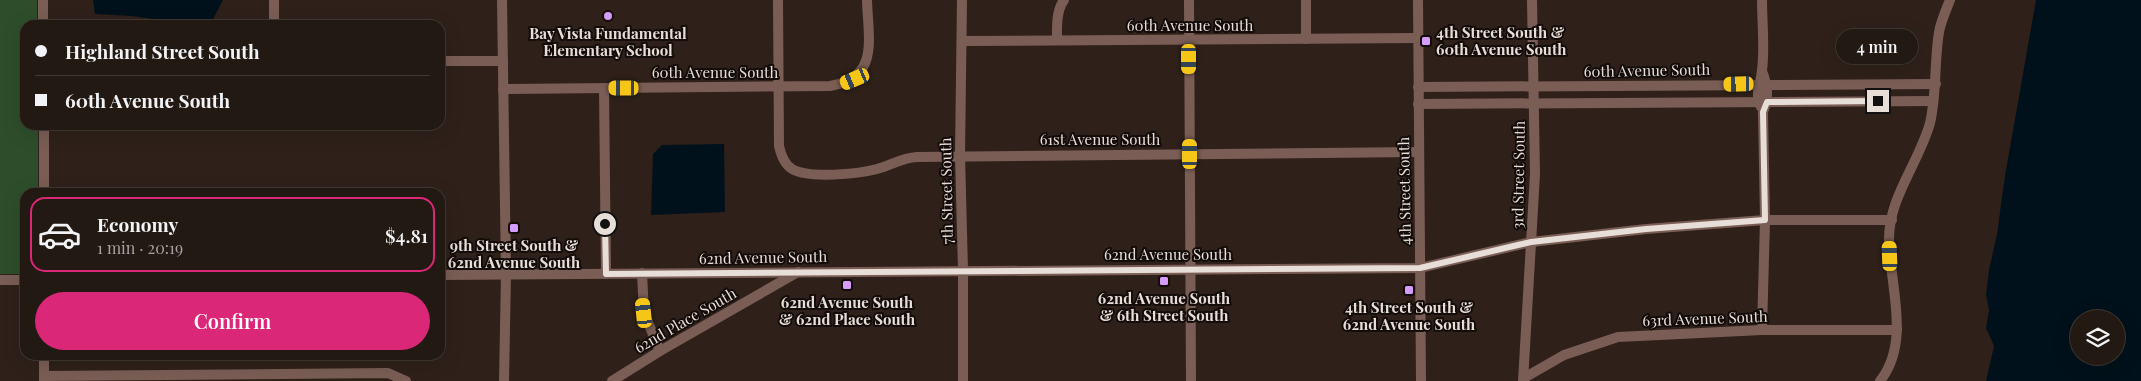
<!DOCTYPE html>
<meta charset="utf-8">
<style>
body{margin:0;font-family:"Playfair Display",serif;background:#2b221c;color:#f1f3f6;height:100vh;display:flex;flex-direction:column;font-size:19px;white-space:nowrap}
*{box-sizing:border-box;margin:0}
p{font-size:16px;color:#a3a0a0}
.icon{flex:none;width:28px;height:28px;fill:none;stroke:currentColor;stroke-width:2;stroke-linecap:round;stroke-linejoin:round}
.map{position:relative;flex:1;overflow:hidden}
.panel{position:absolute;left:20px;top:188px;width:425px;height:172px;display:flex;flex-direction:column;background:#231913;border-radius:15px;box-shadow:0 5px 20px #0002,0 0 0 1px #403833}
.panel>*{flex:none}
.top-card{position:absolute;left:20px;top:20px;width:425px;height:110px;border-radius:15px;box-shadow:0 5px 20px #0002,0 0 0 1px #403833;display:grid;align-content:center;height:110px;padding:0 15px;background:#231913}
.fabs{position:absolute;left:2070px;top:310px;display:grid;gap:10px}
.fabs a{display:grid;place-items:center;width:55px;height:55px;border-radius:50%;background:#231913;box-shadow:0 5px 20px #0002,0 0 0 1px #403833;font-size:25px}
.end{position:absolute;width:22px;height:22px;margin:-11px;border:6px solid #e8ded8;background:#111;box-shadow:0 0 0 2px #111}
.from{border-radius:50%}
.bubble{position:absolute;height:35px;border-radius:18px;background:#231913;box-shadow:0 5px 20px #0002,0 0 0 1px #403833;font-size:16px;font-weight:600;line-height:35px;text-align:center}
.car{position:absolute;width:15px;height:30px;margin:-15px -8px;border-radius:6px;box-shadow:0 0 4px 1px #0007;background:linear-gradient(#f5c518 24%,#345 0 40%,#f5c518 0 76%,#345 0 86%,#f5c518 0)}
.top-card b{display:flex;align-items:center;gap:18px;height:48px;font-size:19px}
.top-card b+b{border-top:1px solid #403833}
.top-card i{width:12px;height:12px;background:#f1f3f6}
ul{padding:9px 0 0;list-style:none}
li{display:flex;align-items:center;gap:15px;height:75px;margin:0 10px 8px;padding:0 5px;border:2px solid transparent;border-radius:15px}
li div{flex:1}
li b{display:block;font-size:19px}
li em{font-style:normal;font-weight:600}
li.current{border-color:#db2777}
li>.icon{width:45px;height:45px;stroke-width:1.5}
.action{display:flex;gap:10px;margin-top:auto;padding:10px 15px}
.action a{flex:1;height:58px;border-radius:30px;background:#db2777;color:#fff;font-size:20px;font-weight:600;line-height:58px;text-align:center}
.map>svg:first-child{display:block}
</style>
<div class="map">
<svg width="2141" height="381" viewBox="0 0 2141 381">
<rect width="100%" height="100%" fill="#2f2119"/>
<path fill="#2e4e2b" d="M0,0H37V25H25V125H38V192H25V273L22,274H0Z"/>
<g fill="#00111b" fill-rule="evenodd">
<path d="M93,0H223L210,25H174L166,21L132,16L95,14Z"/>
<path d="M2036,0H2141V381H1986L1994,346L1986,328L1989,310L1986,295L1989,270L1997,234L2005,176ZM2079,319H2116V356H2079Z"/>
<path d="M724,144L725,212L651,215L653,154L662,145Z"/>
</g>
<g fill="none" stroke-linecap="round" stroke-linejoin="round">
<g stroke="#7a5e55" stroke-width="10">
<path d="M43,0V25"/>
<path d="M502,0L506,274L504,381"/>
<path d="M778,0L779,146C781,155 784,164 792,169C809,179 858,174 877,169C892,165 901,158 917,157L1418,152"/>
<path d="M962,0L960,155L963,270V381"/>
<path d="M1189,0L1191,381"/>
<path d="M1306,0V39"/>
<path d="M1418,0L1421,381"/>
<path d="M274,25V0"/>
<path d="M1057,40C1057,27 1056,11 1064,0"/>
<path d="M962,41L1418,38"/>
<path d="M440,61H503"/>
<path d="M1418,87L1936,84"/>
<path d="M604,88L606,274"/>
<path d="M503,89L830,86C880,78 868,39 867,0"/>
<path d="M1418,104L1933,101"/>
<path d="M1761,107C1754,94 1761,84 1762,70C1765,48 1762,23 1762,0"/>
<path d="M44,125V192"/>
<path d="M642,273L644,313L660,351"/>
<path d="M440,275L1420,268L1531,242L1646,229L1765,220H1892"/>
<path d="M0,280H25"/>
<path d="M1762,330L1765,220L1763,112C1769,97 1768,86 1762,71"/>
<path d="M44,355V381"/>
<path d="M44,376L388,373L406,381"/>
<path d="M1524,378L1564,355L1618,337L1762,330H1897"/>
<path d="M612,381L660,351L798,272"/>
<path d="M1523,381L1535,174L1532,0"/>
<path d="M1880,381C1911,342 1890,286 1889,241C1888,198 1919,163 1930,123C1937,93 1934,62 1939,32C1941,21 1946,10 1950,0"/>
</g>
</g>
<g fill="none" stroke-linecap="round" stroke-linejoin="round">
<path stroke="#e8ded8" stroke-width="6" d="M605,224L606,274L1420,268L1531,242L1646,229L1765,220L1763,112L1767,102L1878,101"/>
</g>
<g fill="#d59cfb" stroke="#130c09" stroke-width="2">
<circle cx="608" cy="16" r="5"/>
<rect x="1421" y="36" width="10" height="10" rx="2.5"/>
<rect x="509" y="223" width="10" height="10" rx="2.5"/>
<rect x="1159" y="276" width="10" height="10" rx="2.5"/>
<rect x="842" y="280" width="10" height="10" rx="2.5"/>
<rect x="1404" y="285" width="10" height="10" rx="2.5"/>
</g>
<g text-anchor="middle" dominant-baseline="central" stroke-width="4" stroke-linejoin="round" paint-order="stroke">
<g font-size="15" fill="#e8ded8" stroke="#130c09">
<text x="1190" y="25">60th Avenue South</text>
<text transform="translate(1647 70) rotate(-1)">60th Avenue South</text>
<text x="715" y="72">60th Avenue South</text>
<text x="1100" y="139">61st Avenue South</text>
<text transform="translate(1518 175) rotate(-89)">3rd Street South</text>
<text transform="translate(946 191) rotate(-91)">7th Street South</text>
<text transform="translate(1404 191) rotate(-91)">4th Street South</text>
<text x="1168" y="254">62nd Avenue South</text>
<text transform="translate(763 257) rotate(-1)">62nd Avenue South</text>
<text transform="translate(1705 318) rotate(-2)">63rd Avenue South</text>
<text transform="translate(685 320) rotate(-30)">62nd Place South</text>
</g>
<g font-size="15" font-weight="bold" fill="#e8ded8" stroke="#130c09">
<text x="1436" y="32" text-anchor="start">4th Street South &amp;<tspan x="1436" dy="17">60th Avenue South</tspan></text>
<text x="608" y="33">Bay Vista Fundamental<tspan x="608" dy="17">Elementary School</tspan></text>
<text x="514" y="245">9th Street South &amp;<tspan x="514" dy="17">62nd Avenue South</tspan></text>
<text x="1164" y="298">62nd Avenue South<tspan x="1164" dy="17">&amp; 6th Street South</tspan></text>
<text x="847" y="302">62nd Avenue South<tspan x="847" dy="17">&amp; 62nd Place South</tspan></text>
<text x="1409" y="307">4th Street South &amp;<tspan x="1409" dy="17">62nd Avenue South</tspan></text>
</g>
</g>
</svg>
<div class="fabs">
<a><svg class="icon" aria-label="layers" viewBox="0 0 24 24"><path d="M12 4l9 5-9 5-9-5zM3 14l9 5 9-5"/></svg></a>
</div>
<i class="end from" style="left:605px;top:224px"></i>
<i class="end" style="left:1878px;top:101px"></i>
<div class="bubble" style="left:1836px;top:29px;width:82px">4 min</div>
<i class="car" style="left:1189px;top:59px;rotate:180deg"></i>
<i class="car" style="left:855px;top:79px;rotate:247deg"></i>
<i class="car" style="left:1739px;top:84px;rotate:269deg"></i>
<i class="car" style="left:624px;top:88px;rotate:270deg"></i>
<i class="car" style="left:1190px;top:154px;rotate:0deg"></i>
<i class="car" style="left:1890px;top:256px;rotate:358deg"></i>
<i class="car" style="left:644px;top:313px;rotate:354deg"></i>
<div class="top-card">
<b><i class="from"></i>Highland Street South</b>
<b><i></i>60th Avenue South</b>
</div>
<section class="panel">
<ul>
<li class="current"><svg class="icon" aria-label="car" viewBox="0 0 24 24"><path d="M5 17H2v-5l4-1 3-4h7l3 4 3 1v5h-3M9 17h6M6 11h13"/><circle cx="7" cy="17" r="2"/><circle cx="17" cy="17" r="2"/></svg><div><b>Economy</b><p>1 min · 20:19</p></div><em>$4.81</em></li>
</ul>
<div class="action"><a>Confirm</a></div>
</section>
</div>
